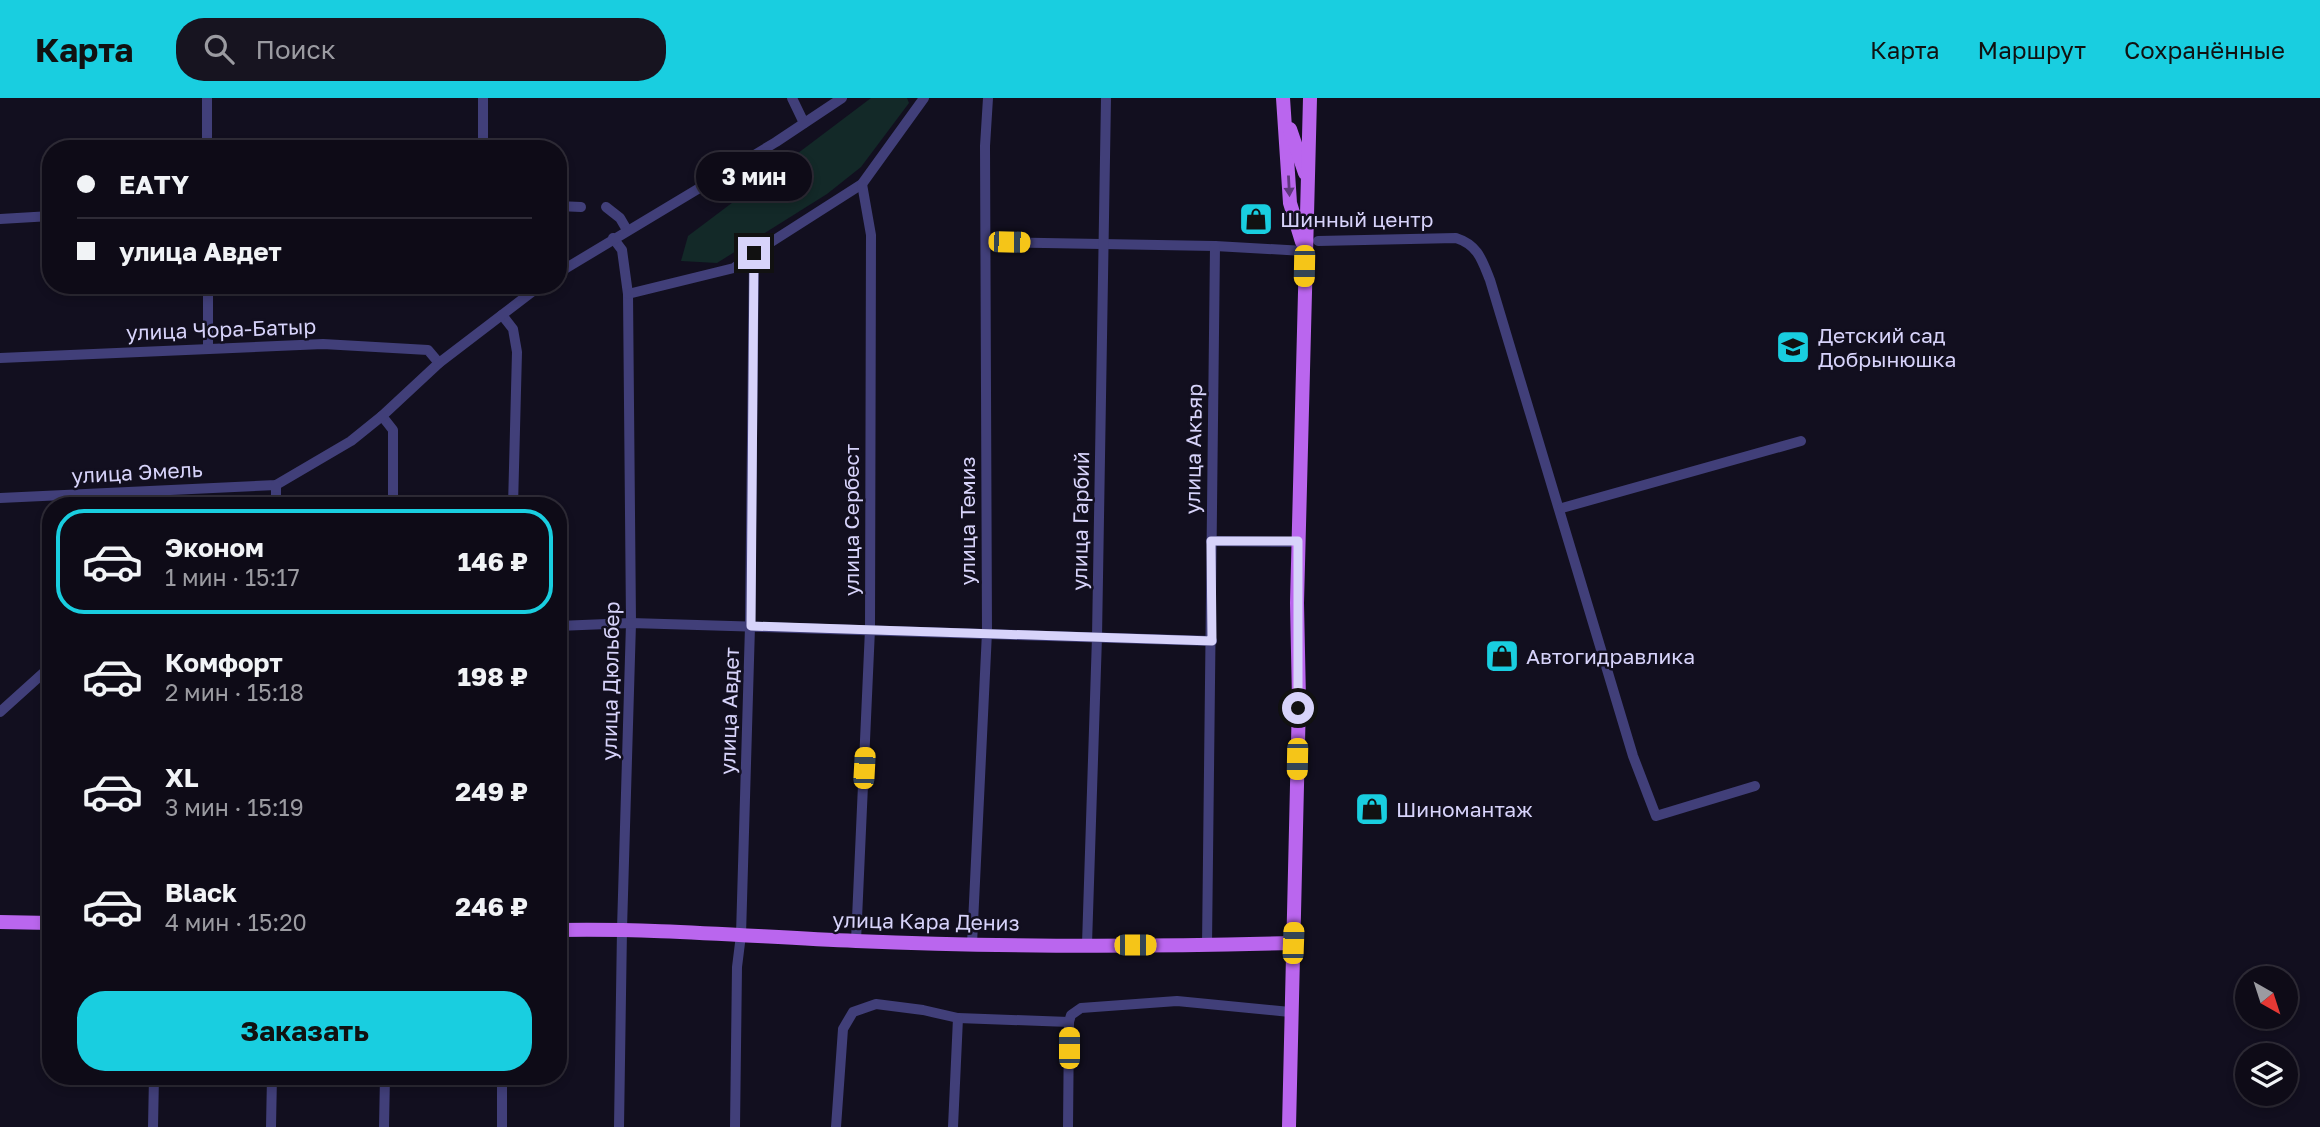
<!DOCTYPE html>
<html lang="ru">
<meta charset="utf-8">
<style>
body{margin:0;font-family:"Golos Text",sans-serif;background:#171420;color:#f1f3f6;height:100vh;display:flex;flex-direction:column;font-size:26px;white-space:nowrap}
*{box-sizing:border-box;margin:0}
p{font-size:23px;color:#9b9ba1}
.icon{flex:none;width:38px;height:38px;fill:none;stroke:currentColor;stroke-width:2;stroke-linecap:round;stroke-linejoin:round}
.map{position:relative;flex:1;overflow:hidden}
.panel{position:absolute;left:42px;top:399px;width:525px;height:588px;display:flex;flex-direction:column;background:#0e0b17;border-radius:28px;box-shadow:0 4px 10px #0003,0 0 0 2px #2e2b36}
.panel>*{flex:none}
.banner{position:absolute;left:42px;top:42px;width:525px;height:154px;border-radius:28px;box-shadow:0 4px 10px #0003,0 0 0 2px #2e2b36;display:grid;align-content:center;height:154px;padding:0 35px;background:#0e0b17}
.needle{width:46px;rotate:141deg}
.controls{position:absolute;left:2235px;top:868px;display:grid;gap:14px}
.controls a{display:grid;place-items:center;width:63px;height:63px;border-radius:50%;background:#0e0b17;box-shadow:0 4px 10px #0003,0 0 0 2px #2e2b36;font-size:35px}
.end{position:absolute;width:32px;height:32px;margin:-16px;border:9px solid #d7d3fa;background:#111;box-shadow:0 0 0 4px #111}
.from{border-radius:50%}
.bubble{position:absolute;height:49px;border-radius:24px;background:#0e0b17;box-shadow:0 4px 10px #0003,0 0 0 2px #2e2b36;font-size:23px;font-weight:700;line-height:49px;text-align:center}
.car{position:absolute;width:21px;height:42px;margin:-21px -10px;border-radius:9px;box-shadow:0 0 5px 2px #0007;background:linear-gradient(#f5c518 24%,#345 0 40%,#f5c518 0 76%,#345 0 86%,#f5c518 0)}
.banner b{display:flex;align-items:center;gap:24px;height:66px;font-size:26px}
.banner b+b{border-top:2px solid #2e2b36}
.banner i{width:18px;height:18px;background:#f1f3f6}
ul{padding:12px 0 0;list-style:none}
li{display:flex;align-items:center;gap:21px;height:105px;margin:0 14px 10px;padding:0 21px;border:4px solid transparent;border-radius:28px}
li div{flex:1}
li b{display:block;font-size:26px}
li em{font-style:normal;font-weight:700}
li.selected{border-color:#19cee0}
li>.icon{width:63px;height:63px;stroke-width:1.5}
.cta{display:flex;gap:14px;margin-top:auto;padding:14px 35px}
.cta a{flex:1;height:80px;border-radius:28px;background:#19cee0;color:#111;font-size:28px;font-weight:700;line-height:80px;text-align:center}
header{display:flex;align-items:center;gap:42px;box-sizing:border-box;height:98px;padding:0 35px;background:#19cee0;color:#111}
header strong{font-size:33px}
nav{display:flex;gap:38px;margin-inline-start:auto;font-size:24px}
.search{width:490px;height:63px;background:#171420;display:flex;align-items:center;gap:18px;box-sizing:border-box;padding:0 24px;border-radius:28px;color:#9b9ba1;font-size:26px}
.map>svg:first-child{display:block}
</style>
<header>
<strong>Карта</strong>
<div class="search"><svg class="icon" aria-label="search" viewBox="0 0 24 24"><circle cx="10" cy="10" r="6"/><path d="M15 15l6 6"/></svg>Поиск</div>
<nav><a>Карта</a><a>Маршрут</a><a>Сохранённые</a></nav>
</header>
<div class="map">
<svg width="2320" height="1029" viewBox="0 0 2320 1029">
<rect width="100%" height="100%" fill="#120f1f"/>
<path fill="#132928" d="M871,0H907L909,5L861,69L827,96L717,165L681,163L688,138Z"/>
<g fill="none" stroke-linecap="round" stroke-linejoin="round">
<g stroke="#413f79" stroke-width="10">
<path d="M207,0V51"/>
<path d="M792,0L804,25"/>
<path d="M483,51V0"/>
<path d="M558,108L581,109"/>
<path d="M606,109L620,120L627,132"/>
<path d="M0,121L51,118"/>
<path d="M613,140L622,152L628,196L631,525L622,831L619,1029"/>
<path d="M1318,143L1456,140C1478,147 1482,162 1490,182L1633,658L1656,718L1755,688"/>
<path d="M986,144L1215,148L1304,153"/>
<path d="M558,175L776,44L842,0"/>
<path d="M208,187V251"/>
<path d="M628,196L734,170L754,155L862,86L924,0"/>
<path d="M502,217L513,231L517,254L513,408"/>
<path d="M0,260L323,246L428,252L439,265"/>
<path d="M382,318L393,332V408"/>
<path d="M0,400L276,387L351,343L382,318L439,265L541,187"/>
<path d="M276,408V387"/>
<path d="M1562,410L1801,343"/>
<path d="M1211,443L1298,444"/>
<path d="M558,528L631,525L1212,543"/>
<path d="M0,614L51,568"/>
<path d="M856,843L870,531L871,137L862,86"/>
<path d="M972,846L987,534L985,48L988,0"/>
<path d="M1087,846L1097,539L1106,0"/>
<path d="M1207,847L1215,148"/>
<path d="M153,1029L154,978"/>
<path d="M271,1029L272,978"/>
<path d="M384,1029L385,978"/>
<path d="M502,1029V978"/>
<path d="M735,1029L737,869L741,837L750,528L754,155"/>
<path d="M836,1029L843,931L853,914L876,906L923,912L958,920L1069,924"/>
<path d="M953,1029L958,920"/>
<path d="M1068,1029L1069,924L1071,917L1081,910L1177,903L1290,914"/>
</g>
<g stroke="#ba66ee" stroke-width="14">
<path d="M1283,0L1290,105L1302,144"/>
<path d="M1290,31L1305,75"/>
<path d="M0,824L51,825"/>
<path d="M558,832C658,830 757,839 856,843C1001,849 1148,849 1293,845"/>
<path d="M1289,1029L1299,602L1297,505L1310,0"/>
</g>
</g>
<defs><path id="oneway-solid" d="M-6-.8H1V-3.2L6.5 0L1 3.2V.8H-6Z" transform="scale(1.75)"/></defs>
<use fill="#5e367c" href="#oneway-solid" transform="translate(1289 88) rotate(87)"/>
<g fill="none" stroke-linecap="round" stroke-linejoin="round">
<path stroke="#d7d3fa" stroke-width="9" d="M754,155L751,528L1212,543L1211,443H1298V610"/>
</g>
<defs>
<g id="shop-square" transform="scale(1.75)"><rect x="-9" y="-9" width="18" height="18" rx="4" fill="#19cee0" stroke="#120f1f"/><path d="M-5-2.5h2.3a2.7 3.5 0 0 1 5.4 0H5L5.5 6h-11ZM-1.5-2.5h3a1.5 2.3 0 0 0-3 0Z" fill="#111"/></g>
<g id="school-square" transform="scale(1.75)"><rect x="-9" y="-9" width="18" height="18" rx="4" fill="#19cee0" stroke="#120f1f"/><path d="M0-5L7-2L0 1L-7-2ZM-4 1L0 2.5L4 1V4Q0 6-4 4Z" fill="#111"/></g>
</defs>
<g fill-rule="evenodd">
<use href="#shop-square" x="1256" y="121"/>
<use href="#school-square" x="1793" y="249"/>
<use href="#shop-square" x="1502" y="558"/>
<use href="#shop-square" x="1372" y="711"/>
</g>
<g text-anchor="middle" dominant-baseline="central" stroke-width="5" stroke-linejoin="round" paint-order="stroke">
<g font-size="21" fill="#d7d3fa" stroke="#120f1f" text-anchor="start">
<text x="1280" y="121">Шинный центр</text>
<text x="1818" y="237">Детский сад<tspan x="1818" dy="24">Добрынюшка</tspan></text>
<text x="1526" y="558">Автогидравлика</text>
<text x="1396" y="711">Шиномантаж</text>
</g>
<g font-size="21" fill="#d7d3fa" stroke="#120f1f">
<text transform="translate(221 231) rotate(-2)">улица Чора-Батыр</text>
<text transform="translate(1193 351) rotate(-89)">улица Акъяр</text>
<text transform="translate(137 374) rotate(-3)">улица Эмель</text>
<text transform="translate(851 422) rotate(-90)">улица Сербест</text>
<text transform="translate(967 423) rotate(-90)">улица Темиз</text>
<text transform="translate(1080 423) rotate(-89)">улица Гарбий</text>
<text transform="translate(610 583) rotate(-89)">улица Дюльбер</text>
<text transform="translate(729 613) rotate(-88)">улица Авдет</text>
<text transform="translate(926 823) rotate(1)">улица Кара Дениз</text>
</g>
</g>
</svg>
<div class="controls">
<a><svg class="needle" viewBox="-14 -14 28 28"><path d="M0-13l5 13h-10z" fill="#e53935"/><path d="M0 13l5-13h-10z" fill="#9b9ba1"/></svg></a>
<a><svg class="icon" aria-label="layers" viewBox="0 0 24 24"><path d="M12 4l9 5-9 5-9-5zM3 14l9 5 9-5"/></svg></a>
</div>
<i class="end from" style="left:1298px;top:610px"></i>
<i class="end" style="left:754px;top:155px"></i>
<div class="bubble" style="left:696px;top:54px;width:116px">3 мин</div>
<i class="car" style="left:1009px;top:144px;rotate:91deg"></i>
<i class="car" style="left:1304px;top:168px;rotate:181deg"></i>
<i class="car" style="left:1297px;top:661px;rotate:181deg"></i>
<i class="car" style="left:864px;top:670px;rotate:3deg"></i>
<i class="car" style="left:1293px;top:845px;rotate:2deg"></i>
<i class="car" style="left:1135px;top:847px;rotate:90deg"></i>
<i class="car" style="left:1069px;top:950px;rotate:0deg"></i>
<div class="banner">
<b><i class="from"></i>EАTY</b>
<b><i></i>улица Авдет</b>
</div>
<section class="panel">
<ul>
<li class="selected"><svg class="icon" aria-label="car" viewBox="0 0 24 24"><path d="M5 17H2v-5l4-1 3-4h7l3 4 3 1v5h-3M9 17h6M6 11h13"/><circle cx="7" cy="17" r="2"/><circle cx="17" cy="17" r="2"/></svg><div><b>Эконом</b><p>1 мин · 15:17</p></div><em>146 ₽</em></li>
<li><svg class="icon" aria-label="car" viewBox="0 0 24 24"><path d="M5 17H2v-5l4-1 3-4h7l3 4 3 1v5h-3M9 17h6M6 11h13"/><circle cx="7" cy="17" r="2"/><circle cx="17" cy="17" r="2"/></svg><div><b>Комфорт</b><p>2 мин · 15:18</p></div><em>198 ₽</em></li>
<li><svg class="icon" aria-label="car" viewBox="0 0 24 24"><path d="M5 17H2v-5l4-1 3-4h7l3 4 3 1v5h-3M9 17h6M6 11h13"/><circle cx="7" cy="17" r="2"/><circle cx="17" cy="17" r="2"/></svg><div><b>XL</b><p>3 мин · 15:19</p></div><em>249 ₽</em></li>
<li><svg class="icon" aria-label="car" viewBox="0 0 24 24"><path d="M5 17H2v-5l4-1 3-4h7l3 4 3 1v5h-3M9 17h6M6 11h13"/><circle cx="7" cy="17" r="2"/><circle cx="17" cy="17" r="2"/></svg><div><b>Black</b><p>4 мин · 15:20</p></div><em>246 ₽</em></li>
</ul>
<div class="cta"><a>Заказать</a></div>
</section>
</div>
